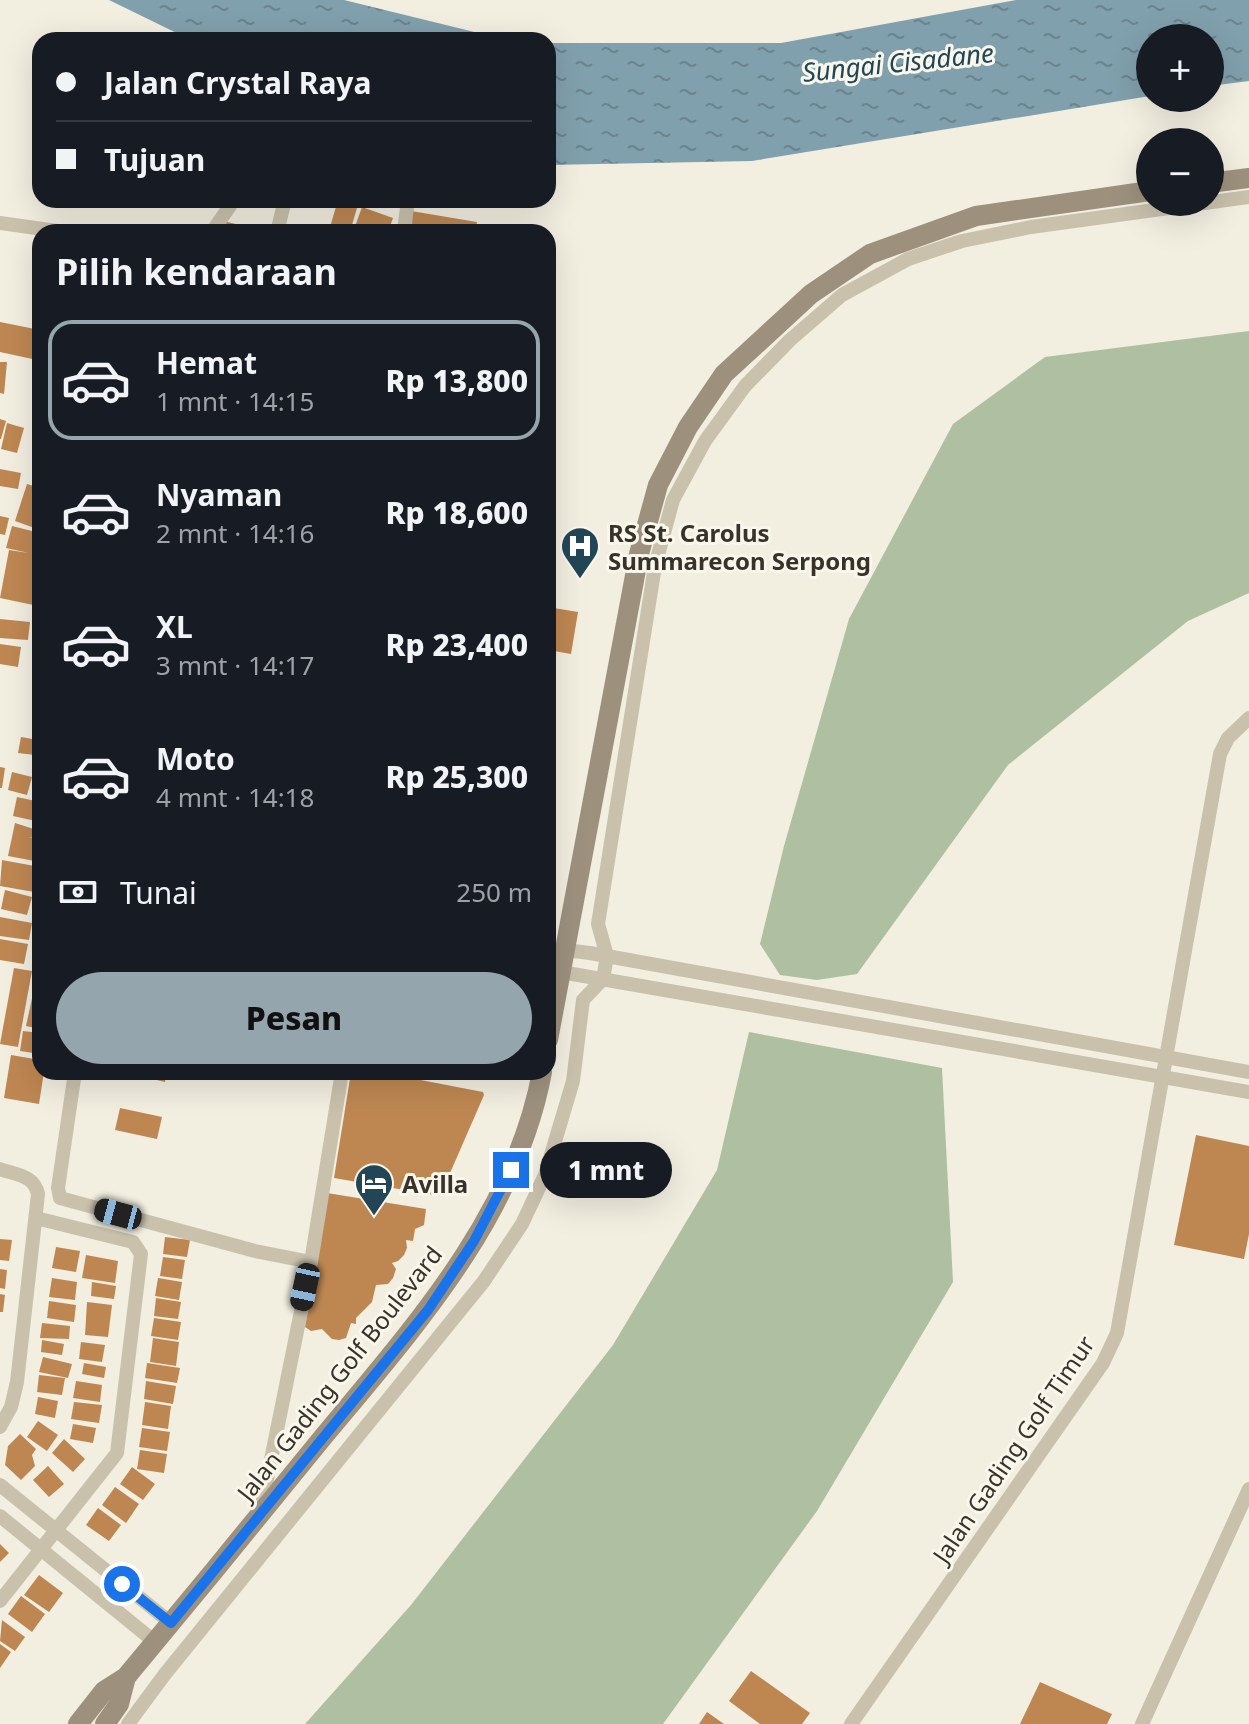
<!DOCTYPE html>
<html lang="id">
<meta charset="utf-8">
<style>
body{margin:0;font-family:"Noto Sans",sans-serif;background:#242831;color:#f1f3f6;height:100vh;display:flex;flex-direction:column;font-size:30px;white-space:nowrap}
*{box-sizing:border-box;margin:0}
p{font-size:26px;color:#9ea1a6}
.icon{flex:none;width:44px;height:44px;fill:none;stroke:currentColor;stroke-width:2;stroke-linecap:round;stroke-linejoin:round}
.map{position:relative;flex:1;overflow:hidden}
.panel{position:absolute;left:32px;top:224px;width:524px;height:856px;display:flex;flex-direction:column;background:#171b24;border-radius:24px;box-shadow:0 8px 32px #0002}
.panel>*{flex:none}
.banner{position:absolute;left:32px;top:32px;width:524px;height:176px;border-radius:24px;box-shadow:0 8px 32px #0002;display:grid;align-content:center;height:176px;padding:0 24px;background:#171b24}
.tools{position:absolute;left:1136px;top:24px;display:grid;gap:16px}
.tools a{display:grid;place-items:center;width:88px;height:88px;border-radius:50%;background:#171b24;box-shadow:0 8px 32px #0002;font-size:40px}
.end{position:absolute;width:36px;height:36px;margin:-18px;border:10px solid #1a73e8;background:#fff;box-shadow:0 0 0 4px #fff}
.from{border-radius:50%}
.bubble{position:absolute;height:56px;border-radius:28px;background:#171b24;box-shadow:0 8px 32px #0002;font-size:26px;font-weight:800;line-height:56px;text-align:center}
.car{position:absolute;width:24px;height:48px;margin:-24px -12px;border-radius:10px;box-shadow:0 0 6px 2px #0007;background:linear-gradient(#222 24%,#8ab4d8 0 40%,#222 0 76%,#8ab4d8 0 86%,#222 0)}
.banner b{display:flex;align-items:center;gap:28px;height:76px;font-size:30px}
.banner b+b{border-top:2px solid #363941}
.banner i{width:20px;height:20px;background:#f1f3f6}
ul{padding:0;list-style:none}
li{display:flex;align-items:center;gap:24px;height:120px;margin:0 16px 12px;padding:0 8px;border:4px solid transparent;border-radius:24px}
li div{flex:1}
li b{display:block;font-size:30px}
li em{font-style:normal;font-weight:800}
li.selected{border-color:#94a5ae}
li>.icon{width:72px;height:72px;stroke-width:1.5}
h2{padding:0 24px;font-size:36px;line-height:96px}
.pay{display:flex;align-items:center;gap:20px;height:88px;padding:0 24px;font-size:30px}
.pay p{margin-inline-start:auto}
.button{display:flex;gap:16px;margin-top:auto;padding:16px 24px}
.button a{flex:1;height:92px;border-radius:48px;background:#94a5ae;color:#111;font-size:32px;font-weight:800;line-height:92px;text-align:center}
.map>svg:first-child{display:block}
</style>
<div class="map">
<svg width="1249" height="1724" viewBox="0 0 1249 1724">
<defs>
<pattern id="water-ripples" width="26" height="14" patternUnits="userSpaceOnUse" patternTransform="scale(2)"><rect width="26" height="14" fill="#81a0ad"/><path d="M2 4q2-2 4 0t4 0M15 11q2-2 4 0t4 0" fill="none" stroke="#6b838d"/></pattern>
</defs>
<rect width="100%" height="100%" fill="#f2eee0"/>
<g fill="#aec0a1">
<path d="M1249,331V593L1188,621L1008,765L857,974L817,980L780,975L760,944L784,846L849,619L953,424L1045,357Z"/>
<path d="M749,1032L942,1068L953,1282L817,1511L663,1724H305L411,1605L613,1345L717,1170Z"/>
</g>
<g fill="url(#water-ripples)">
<path d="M109,0H344L507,40H191Z"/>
<path d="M1016,0H1249V81L1210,86V38H1150V96L752,161L548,165V43H781Z"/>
</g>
<g fill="#be8752">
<path d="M338,200L359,201L350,232L330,227Z"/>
<path d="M362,207L393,218L388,232H353Z"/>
<path d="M411,211L477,222L475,232H408Z"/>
<path d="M223,221L249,227L248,232H220Z"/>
<path d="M0,322L40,330L37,360L0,352Z"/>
<path d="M0,362H7L4,394L0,393Z"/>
<path d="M0,419L6,421L1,439H0Z"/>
<path d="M7,423L24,428L17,453L1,449Z"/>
<path d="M0,469L21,473L18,489L0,486Z"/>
<path d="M27,484L40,488V530L15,521Z"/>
<path d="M0,516L9,518L5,535L0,534Z"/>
<path d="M12,526L40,533L38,606L0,598L9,550L29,553L6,548Z"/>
<path d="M548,607L578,612L571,654L548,650Z"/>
<path d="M0,619L30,622L28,640L0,638Z"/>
<path d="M0,644L21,647L18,667L0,664Z"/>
<path d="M21,737L38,740L35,755L18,753Z"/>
<path d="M0,767L5,768L2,788H0Z"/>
<path d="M12,772L32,777L27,795L8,790Z"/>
<path d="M39,774H40V798L33,797Z"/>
<path d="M17,797L40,802V822L13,816Z"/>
<path d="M15,823L40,831V839L28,837L40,840V862L8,856Z"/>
<path d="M2,860L40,867V893L0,886Z"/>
<path d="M5,890L32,897L27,915L1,909Z"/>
<path d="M0,917L32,923L29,940L0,936Z"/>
<path d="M0,939L28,944L24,964L0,960Z"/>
<path d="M14,968L32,971L18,1047L0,1044Z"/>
<path d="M36,980L40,981V1029L26,1026Z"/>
<path d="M23,1031L40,1033V1054L20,1051Z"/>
<path d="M11,1055L40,1060V1072H44L39,1104L4,1098Z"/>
<path d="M141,1072H167L165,1082L140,1076Z"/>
<path d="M351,1072H379L483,1092L484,1095L440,1196L334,1178Z"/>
<path d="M120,1108L162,1117L157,1139L115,1130Z"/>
<path d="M1196,1135L1249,1146V1234L1244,1259L1174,1245Z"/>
<path d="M327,1193L426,1209L424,1225L415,1229L413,1241L406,1240L407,1248L404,1255L398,1261L392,1263L396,1269L393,1278L388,1284L376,1285L372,1302L356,1318V1324L351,1323L346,1338L339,1340L332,1339L322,1329L311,1331L305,1327Z"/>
<path d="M165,1237L190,1240L187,1257L163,1254Z"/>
<path d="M0,1239L12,1240L9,1261L0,1260Z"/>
<path d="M56,1247L80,1251L76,1272L52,1268Z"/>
<path d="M86,1255L118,1261L115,1283L82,1278Z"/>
<path d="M163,1257L185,1260L182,1279L160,1276Z"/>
<path d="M0,1269L7,1270L5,1289L0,1288Z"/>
<path d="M52,1278L77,1282L75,1300L49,1297Z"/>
<path d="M158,1278L182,1282L179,1300L155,1296Z"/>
<path d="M92,1282L116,1286L114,1299L91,1296Z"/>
<path d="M0,1294L5,1295L3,1312H0Z"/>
<path d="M156,1298L181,1302L178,1319L154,1316Z"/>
<path d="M49,1301L76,1305L74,1322L47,1318Z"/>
<path d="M87,1302L112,1305L108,1337L85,1335Z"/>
<path d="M154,1318L181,1322L178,1340L151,1336Z"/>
<path d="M42,1323L70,1326L69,1339L40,1338Z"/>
<path d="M153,1338L179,1342L176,1366L150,1362Z"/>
<path d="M42,1340L64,1344L62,1355L41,1352Z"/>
<path d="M81,1342L105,1345L102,1362L79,1359Z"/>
<path d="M43,1357L72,1364L68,1378L39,1372Z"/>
<path d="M84,1363L106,1367L104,1378L82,1374Z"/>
<path d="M147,1363L180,1368L177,1383L145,1378Z"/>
<path d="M39,1375L65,1378L62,1395L37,1392Z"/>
<path d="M76,1381L102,1385L100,1402L73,1398Z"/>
<path d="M146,1381L176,1386L173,1404L144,1399Z"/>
<path d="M38,1397L58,1401L55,1418L35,1414Z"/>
<path d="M74,1402L102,1405L99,1423L71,1419Z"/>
<path d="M145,1402L171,1406L168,1429L142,1425Z"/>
<path d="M38,1421L58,1435L47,1451L27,1437Z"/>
<path d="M73,1424L96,1428L93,1443L70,1439Z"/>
<path d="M142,1428L170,1432L167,1451L139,1447Z"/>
<path d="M20,1434L36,1449L32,1455L35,1466L21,1480L5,1465L8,1446Z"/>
<path d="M64,1439L85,1459L73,1472L52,1453Z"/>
<path d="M140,1450L167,1454L164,1473L137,1469Z"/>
<path d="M48,1466L64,1484L49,1497L33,1480Z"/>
<path d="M132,1467L155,1484L143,1500L120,1484Z"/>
<path d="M115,1487L139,1504L126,1523L102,1505Z"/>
<path d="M98,1508L121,1525L109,1541L86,1525Z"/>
<path d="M0,1544L9,1553L0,1562Z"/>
<path d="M39,1575L63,1593L49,1612L24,1595Z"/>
<path d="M21,1596L45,1614L32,1632L8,1614Z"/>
<path d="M2,1620L25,1637L15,1651L0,1641Z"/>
<path d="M0,1644L11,1652L0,1668Z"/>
<path d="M751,1671L810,1713L802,1724H760L729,1701Z"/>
<path d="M1040,1682L1112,1714L1107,1724H1020Z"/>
<path d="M707,1712L724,1724H699Z"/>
</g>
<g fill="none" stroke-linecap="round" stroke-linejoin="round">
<g stroke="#c9c1ac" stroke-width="14">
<path d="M403,200L407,207L404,232"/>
<path d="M0,223L64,232"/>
<path d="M212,232L234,200"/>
<path d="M277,232L285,200"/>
<path d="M548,958L565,950L590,953L1249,1072"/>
<path d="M553,968L561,972L1249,1092"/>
<path d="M75,1072L58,1188L60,1198L255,1251L311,1262"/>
<path d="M0,1169C17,1175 34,1175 38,1194L17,1382L11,1407L0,1427"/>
<path d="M0,1485L171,1623"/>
<path d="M260,1514L311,1262L342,1072"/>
<path d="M0,1516L155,1642"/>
<path d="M0,1601L117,1453L141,1254L133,1242L36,1218"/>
<path d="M128,1724L165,1674L484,1281L522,1224L545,1175L573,1081L583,1000L603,979L607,956L598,924L655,566L673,500L705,441L745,386L790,340L842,295L908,259L962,241L1031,227L1249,197"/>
<path d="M851,1724L1103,1363L1117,1333L1220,754L1228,738L1249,718"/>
<path d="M1142,1724L1249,1489"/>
</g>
<g stroke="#9d917e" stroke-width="20">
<path d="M1210,183L1249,178"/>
<path d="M548,1040L639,554L658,485L688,427L724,374L811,294L870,254L976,216L1150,191"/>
<path d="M78,1724L104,1691L126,1677C191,1599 255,1521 319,1442C410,1332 515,1218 542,1072"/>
<path d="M105,1724L119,1704L126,1677"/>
</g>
</g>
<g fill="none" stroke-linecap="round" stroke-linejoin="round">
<path stroke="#1a73e8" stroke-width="10" d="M122,1584L171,1623L428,1310L474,1241L511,1170"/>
</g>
<defs>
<g id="hospital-pin" transform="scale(2)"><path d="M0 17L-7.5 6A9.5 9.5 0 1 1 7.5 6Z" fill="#234657" stroke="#f9f7ec"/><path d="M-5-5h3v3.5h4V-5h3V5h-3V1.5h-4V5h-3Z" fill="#fff"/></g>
<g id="hotel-pin" transform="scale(2)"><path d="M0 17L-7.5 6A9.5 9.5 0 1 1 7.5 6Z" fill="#234657" stroke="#f9f7ec"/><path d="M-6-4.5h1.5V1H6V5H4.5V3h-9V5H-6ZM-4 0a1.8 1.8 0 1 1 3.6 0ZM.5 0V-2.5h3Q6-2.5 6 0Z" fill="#fff"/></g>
</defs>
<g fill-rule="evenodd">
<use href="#hospital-pin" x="580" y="546"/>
<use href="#hotel-pin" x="374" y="1183"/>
</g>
<g text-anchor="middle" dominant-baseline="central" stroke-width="6" stroke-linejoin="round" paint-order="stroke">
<g font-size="24" font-weight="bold" fill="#38322b" stroke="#f9f7ec" text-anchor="start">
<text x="608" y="532">RS St. Carolus<tspan x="608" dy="28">Summarecon Serpong</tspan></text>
<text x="402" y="1183">Avilla</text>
</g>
<g font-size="24" fill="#38322b" stroke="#f9f7ec">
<text transform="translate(339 1373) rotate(-52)">Jalan Gading Golf Boulevard</text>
<text transform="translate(1013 1449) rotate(-56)">Jalan Gading Golf Timur</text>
</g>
<g font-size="26" font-style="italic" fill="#234657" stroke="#f9f7ec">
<text transform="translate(898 62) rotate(-6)">Sungai Cisadane</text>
</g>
</g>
</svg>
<div class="tools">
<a>+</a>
<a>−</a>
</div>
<i class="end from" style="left:122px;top:1584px"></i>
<i class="end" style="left:511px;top:1170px"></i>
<div class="bubble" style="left:540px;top:1142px;width:132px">1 mnt</div>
<i class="car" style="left:118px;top:1214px;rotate:285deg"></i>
<i class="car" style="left:305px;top:1287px;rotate:192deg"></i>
<div class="banner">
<b><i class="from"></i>Jalan Crystal Raya</b>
<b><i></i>Tujuan</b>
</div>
<section class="panel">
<h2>Pilih kendaraan</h2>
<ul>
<li class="selected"><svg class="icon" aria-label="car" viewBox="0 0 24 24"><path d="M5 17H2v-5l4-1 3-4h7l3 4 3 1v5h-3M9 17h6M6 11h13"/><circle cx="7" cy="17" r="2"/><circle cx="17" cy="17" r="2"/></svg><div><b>Hemat</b><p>1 mnt · 14:15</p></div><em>Rp 13,800</em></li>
<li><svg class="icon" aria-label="car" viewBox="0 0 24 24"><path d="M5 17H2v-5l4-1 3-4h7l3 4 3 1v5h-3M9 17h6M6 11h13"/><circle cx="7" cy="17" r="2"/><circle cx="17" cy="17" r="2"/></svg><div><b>Nyaman</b><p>2 mnt · 14:16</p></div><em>Rp 18,600</em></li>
<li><svg class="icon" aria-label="car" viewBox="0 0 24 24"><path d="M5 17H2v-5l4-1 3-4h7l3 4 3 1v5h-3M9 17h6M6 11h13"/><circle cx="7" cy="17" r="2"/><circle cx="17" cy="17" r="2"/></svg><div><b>XL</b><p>3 mnt · 14:17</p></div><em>Rp 23,400</em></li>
<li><svg class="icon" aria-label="car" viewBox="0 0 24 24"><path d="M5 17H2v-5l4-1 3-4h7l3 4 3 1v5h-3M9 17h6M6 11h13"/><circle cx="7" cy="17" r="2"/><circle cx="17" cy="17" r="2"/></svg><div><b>Moto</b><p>4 mnt · 14:18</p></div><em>Rp 25,300</em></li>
</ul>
<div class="pay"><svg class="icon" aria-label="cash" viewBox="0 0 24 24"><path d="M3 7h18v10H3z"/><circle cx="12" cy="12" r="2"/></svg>Tunai<p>250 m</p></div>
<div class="button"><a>Pesan</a></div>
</section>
</div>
